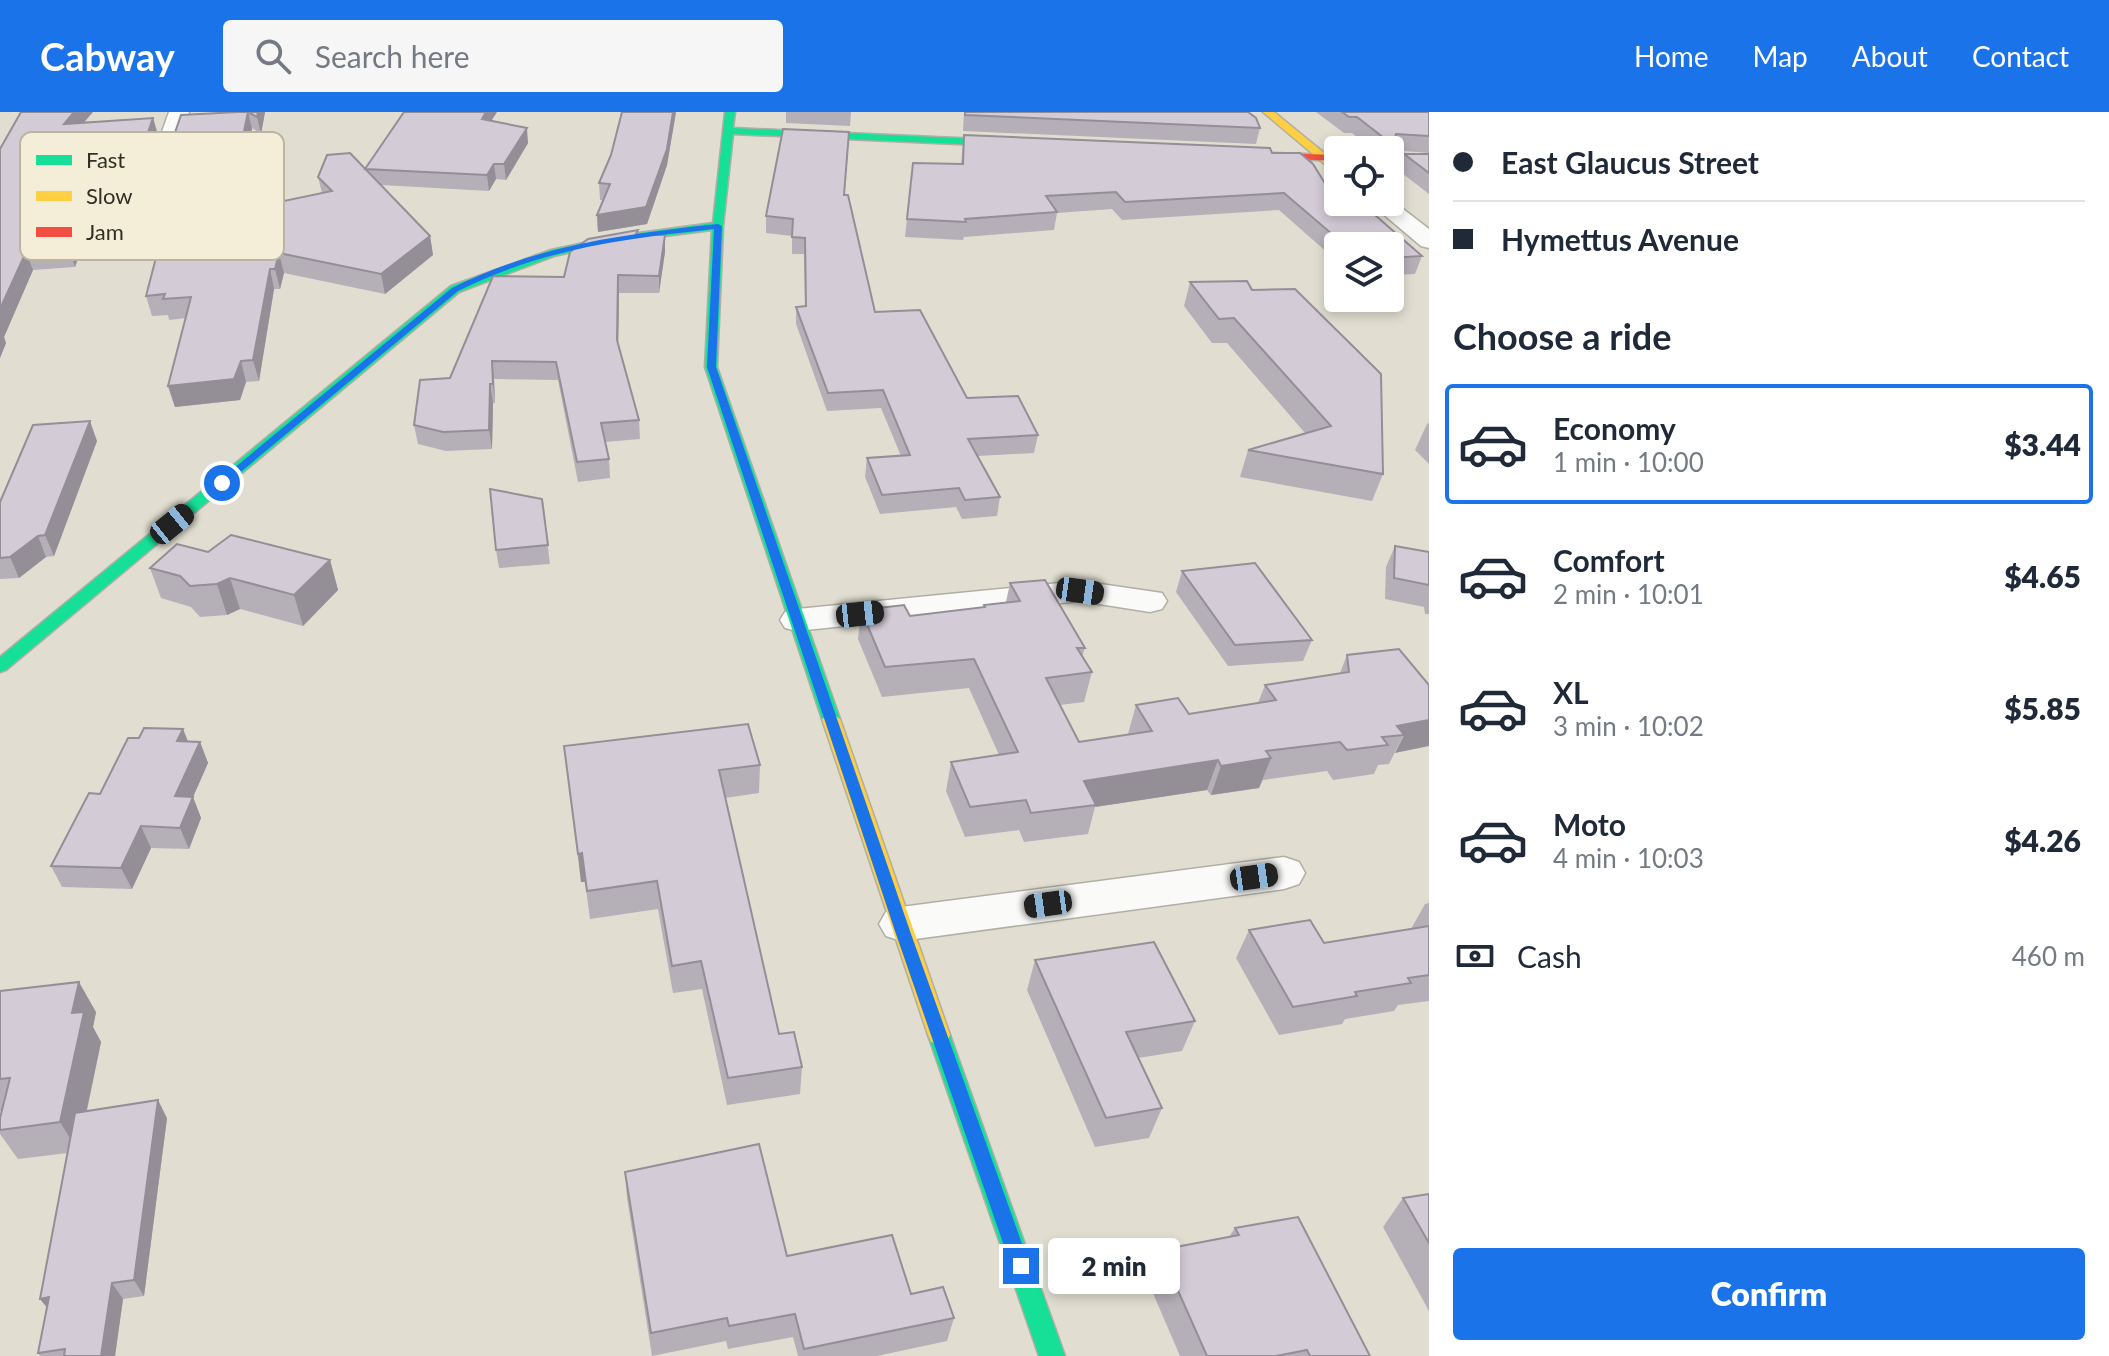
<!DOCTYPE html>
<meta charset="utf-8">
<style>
body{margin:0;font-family:Lato,sans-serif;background:#f6f6f7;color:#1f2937;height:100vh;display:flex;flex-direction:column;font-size:30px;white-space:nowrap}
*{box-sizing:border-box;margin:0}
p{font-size:26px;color:#747a83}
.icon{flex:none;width:44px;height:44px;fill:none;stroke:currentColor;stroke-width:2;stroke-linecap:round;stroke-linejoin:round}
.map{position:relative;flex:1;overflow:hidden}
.side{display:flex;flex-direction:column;background:#fff;width:680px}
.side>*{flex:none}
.top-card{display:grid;align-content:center;height:176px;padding:0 24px;background:#fff}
.buttons{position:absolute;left:1324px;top:24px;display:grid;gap:16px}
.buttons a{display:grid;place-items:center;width:80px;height:80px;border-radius:8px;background:#fff;box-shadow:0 4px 12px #0003;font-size:40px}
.end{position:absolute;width:36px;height:36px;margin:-18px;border:10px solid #1a73e8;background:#fff;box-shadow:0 0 0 4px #fff}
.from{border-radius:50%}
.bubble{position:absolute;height:56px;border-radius:8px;background:#fff;box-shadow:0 4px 12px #0003;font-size:26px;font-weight:800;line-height:56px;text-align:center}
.car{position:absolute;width:24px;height:48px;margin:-24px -12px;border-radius:10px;box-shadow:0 0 6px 2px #0007;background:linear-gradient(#222 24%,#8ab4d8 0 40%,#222 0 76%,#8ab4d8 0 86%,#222 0)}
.top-card b{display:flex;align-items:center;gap:28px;height:76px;font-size:30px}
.top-card b+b{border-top:2px solid #e0e1e3}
.top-card i{width:20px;height:20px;background:#1f2937}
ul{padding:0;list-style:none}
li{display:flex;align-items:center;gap:24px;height:120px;margin:0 16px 12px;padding:0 8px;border:4px solid transparent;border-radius:8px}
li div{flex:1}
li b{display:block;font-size:30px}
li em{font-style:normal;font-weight:800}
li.active{border-color:#1a73e8}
li>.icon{width:72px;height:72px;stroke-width:1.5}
h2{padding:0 24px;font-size:36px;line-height:96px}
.pay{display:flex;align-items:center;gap:20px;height:88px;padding:0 24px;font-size:30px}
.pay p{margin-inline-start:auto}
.action{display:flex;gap:16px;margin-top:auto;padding:16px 24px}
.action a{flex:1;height:92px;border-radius:8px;background:#1a73e8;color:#fff;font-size:32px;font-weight:800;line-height:92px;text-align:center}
header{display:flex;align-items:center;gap:48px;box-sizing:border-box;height:112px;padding:0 40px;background:#1a73e8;color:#fff}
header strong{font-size:38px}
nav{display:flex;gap:44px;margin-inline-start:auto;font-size:28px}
.search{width:560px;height:72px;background:#f6f6f7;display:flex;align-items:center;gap:20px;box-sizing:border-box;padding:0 28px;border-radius:8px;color:#747a83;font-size:30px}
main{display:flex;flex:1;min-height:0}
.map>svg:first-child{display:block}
</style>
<header>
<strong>Cabway</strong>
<div class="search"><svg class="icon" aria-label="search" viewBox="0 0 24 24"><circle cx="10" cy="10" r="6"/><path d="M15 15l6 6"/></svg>Search here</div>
<nav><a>Home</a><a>Map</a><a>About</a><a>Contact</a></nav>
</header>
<main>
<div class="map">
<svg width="1429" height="1244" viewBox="0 0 1429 1244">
<rect width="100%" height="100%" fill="#e1ded1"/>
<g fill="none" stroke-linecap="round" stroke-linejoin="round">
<g stroke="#b1aea4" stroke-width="3">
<g id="street">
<path d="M169,0H189L148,126L144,131H128L124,126Z"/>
<path d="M1390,87L1429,117V136L1421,134L1369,90H1390Z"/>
<path d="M1080,469L1162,481L1167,489L1162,497L1150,500L1080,489L797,519L785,516L780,508L785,500L797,497Z"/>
<path d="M1284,745L1299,750L1305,761L1299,772L1284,777L901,829L886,824L879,812L886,800L901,795Z"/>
</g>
</g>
<g stroke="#b1aea4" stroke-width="3">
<g id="fast">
<path d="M725,0H735L733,16L1025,29L1030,32L1025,35L733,22L723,114L717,255L840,607L837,611L831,613L822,607L705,255L712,118L617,130L554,144L459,180L6,558L0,560V545L451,174L551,138L617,124L713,111Z"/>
<path d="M1390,45L1429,47V53L1390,51Z"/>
<path d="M939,914L947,916L950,923L1065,1244H1039L928,923L931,916Z"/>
</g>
</g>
<g stroke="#b1aea4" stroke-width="3">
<g id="slow">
<path d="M1263,0H1274L1334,49V53H1326Z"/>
<path d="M831,601L840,607L950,923L947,930L939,932L931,930L928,923L822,607Z"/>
</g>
</g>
<g stroke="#b1aea4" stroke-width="3">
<path id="jam" d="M1241,40L1338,43V49L1245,45L1241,44Z"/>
</g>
<use href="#street" fill="#fafaf8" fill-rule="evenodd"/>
<use href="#fast" fill="#16e098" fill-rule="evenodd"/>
<use href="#slow" fill="#ffcf43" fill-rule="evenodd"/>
<use href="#jam" fill="#f24e42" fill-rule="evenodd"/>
</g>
<g fill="#b5afb8">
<path d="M225,0H265L261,22L252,16L236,99L322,81L318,65L365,57L497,0L491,9L528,31L506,68L496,67L489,79L381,73L430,124L433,143L385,182L284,161L280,177H274L259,269L246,270L240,288L175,295L168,274L186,206L169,208L168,203L152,204L146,184L165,112L160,92L171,58L167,44L226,1Z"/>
<path d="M622,0H676L667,53L647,112L598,120L597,103L603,88H600L599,71L611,43Z"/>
<path d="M786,0H851L850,14L786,11Z"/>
<path d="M964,0H1248L1260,16L1256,32L963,19Z"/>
<path d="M1316,0H1429V41L1391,38L1390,41V38H1373L1352,21H1344Z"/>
<path d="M153,6L158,23L143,65L111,67L106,70L75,155L33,158L4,225L6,231L0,246V37L84,10Z"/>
<path d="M964,23L1272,41L1326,73L1422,144L1415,162L1390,163V134H1338V150L1279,98L1122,108L1112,97L1057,101L1054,118L964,125L963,128L905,125L913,51L961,52Z"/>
<path d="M1404,42H1429V82L1398,58Z"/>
<path d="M844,83L875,200L967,286L1038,323L1034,341L978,344L1000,385L997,404L962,407L956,395L880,402L865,365L867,346L901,344L881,296L827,299L796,212V195H805L804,142H792V124L766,121V104Z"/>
<path d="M638,122L665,140L659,181H619L618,232L639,308L640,327L605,330L609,347L610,366L578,370L558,268L494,267L495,291H493L492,337L446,339L418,332L414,313L450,266L564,165Z"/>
<path d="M1247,169L1383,362L1372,389L1240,365L1248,338L1305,321L1227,231H1212L1184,194L1190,170Z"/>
<path d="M1429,311V352L1415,338L1427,312Z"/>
<path d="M97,329L54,444L46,445L19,466L0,467V390Z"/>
<path d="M542,387L550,452L499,456L496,438Z"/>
<path d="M1395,434L1429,440V502H1425L1424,495L1385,487L1386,455Z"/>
<path d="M208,440L330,448L338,478L303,514L240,497L227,503L200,505L191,495L161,486L150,456Z"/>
<path d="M1182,459L1312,528L1303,549L1228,554L1176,480Z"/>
<path d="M1010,471L1085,536L1082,545L1092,560L1084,590L1060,593L1079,630L1128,622L1136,593L1189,602L1258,591L1265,573L1340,561L1347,543L1429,573L1389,652L1378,653L1374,662L1333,668L1327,659L1263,668L1259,676L1211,683L1207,678L1095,695L1088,722L1024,730L1019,718L965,725L946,679L951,650L999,643L969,576L882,585L858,527L861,498L910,504L983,496L984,493L1006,490Z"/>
<path d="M183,617L188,629L200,630L208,651L193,685L201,706L189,737L151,736L132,777L62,775L51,754L139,626Z"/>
<path d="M564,634L760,653L759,681L725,686L779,922L802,955L800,982L727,993L702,877L673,881L658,797L590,807L585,770H581Z"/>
<path d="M1429,791V889L1398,893L1394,899L1345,907L1342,912L1279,923L1236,846L1249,818L1324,831L1411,817L1425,792Z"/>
<path d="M1035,848L1195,909L1182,939L1138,946L1162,996L1149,1026L1095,1035L1027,878Z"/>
<path d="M0,879L96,900L93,915L101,930L87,999L167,1006L144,1184L123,1187L115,1244H40L38,1241L47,1195L40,1187L68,1041L18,1047L0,1022V1006L2,999H0Z"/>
<path d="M625,1060L787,1144L911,1182L954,1206L947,1229L877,1244H798L793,1225L728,1237L726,1229L652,1244L627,1086Z"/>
<path d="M1429,1082V1199L1383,1115L1403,1086Z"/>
<path d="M1235,1116L1370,1244H1180L1146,1165L1160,1138L1229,1125Z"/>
</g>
<g fill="#948e96">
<path d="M74,0H93L69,28L64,12Z"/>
<path d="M248,0L252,17L232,121L227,101Z"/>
<path d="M258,0H265L261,22L257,5Z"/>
<path d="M486,0H497L483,22L482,7Z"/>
<path d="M673,0H676L667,53L647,112L598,120L597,103Z"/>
<path d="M153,6L158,23L143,65L138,48Z"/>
<path d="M527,16L528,31L506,68L504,52Z"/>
<path d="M105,50L111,67L106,70L75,155L69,137L101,53Z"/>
<path d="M494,52L496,67L489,79L487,63Z"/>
<path d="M665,123V140L659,181V164Z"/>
<path d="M430,124L433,143L385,182L381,162Z"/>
<path d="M26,140L33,158L4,225L6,231L0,246V197Z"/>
<path d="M279,141L284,161L280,177L275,157Z"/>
<path d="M270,157L274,177L259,269L253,248Z"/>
<path d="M618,163L619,181L618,246L617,228Z"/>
<path d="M241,249L246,270L240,288L175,295L168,274Z"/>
<path d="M492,249L494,267L495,291L493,272Z"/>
<path d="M490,272L493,291L492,337L489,318Z"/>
<path d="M90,309L97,329L54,444L45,423Z"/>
<path d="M38,424L46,445L19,466L10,445Z"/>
<path d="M330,448L338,478L303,514L294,483Z"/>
<path d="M230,466L240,497L227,503L217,472Z"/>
<path d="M1429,608V634L1395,641L1404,623L1397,614Z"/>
<path d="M183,617L191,638L177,629Z"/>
<path d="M200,630L208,651L193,685L201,706L189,737L180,716L175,684Z"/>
<path d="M1271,646L1259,676L1211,683L1221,654Z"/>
<path d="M1218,648L1207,678L1095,695L1096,693L1084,669Z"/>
<path d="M141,714L151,736L132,777L121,756Z"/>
<path d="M582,741L585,770H581L578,742Z"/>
<path d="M79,870L96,900L93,915L101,930L78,1039L60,1010L72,901Z"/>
<path d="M158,988L167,1006L144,1184L134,1168Z"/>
<path d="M112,1171L123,1187L115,1244H101Z"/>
<path d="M49,1185L53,1203L40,1187Z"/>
</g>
<g fill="#d3cbd6" stroke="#948e96" stroke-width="2">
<path d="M21,0H74L64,12L153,6L138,48L105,50L101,53L69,137L26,140L0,197V37Z"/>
<path d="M238,0H248L227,101L332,79L318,65L327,43L350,41L430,124L381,162L279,141L275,157H270L253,248L241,249L234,267L168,274L191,185L163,187L165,182L146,184L170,92H160L175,44H167L181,3Z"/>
<path d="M248,0H258L257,5Z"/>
<path d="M404,0H486L482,7L527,16L504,52H494L487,63L365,57Z"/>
<path d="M622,0H673L667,37L646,95L597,103L610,72L599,71L611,43Z"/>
<path d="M965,0H1248L1256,6L1260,16L965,3Z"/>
<path d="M1342,0H1429V24L1396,22L1393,33L1357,5H1349Z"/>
<path d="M783,17L849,20L844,83H848L875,200L920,198L967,286L1018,284L1038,323L968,327L1000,385L965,388L959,376L882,383L867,346L910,343L883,278L828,281L796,195L806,194L805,126L792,125L793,107L766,104Z"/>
<path d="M964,23L1270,36L1272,41H1300L1313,52L1326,73L1338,72V90H1360L1422,144L1390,146V134H1346L1284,81L1125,90L1116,80L1046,84L1057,100L965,107L966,110L907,107L913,51L963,52Z"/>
<path d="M1404,42H1429V61Z"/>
<path d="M638,118L636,122L665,123L659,164L618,163L617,228L639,308L601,311L609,347L577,350L556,250L492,249L493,272H490L489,318L443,320L414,313L420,268L450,266L493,164L564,165L570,140L588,127Z"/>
<path d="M1247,169L1252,178L1295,177L1381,262L1383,362L1248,338L1331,314L1234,206L1219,207L1190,170Z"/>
<path d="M90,309L45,423L38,424L10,445L0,446V390L33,313Z"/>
<path d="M490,377L542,387L548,433L496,438Z"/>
<path d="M231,423L330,448L294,483L230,466L217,472L190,474L180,464L150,456L177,432L208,440Z"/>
<path d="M1395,434L1429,440V473L1394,466Z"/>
<path d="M1255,451L1312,528L1235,533L1182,459Z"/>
<path d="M1045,468L1085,536H1077L1092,560L1046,566L1079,630L1152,619L1136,593L1178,586L1189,602L1276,588L1265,573L1349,560L1347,543L1399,537L1429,573V608L1397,614L1404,623L1382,625L1388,633L1347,638L1340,630L1266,639L1271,646L1221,654L1218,648L1084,669L1096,693L1031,701L1026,688L970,695L951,650L1018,640L974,547L885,555L861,498L904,493L910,504L985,495L984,493L1020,489L1010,471Z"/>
<path d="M748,612L760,653L719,658L779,922L794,920L802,955L728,966L701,849L672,854L657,769L587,779L582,741L578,742L564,634Z"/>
<path d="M144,616L183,617L177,629L200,630L175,684L193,685L180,716L141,714L121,756L51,754L89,681L100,682L128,626H139Z"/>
<path d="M1310,808L1324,831L1429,814V863L1408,866L1411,871L1355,880L1357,884L1293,895L1249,818Z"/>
<path d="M1154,830L1195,909L1126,920L1162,996L1106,1006L1035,848Z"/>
<path d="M79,870L72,901L84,900L60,1010L0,1018V1006L10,966L0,967V879Z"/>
<path d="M158,988L134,1168L112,1171L101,1244H64L65,1237L38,1241L49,1185L40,1187L75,1001Z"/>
<path d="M759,1032L787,1144L892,1123L911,1182L943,1175L954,1206L804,1237L795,1202L729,1214L727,1206L651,1221L625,1060Z"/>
<path d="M1429,1082V1131L1403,1086Z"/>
<path d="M1298,1105L1370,1244H1310L1307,1238L1276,1244H1207L1160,1138L1239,1123L1235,1116Z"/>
</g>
<path fill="#1a73e8" d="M718,112L722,114L716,255L911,822L1030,1154L1027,1160L1021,1163L1014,1160L1011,1154L896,822L707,255L714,117C622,127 542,137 458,179L225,373L216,371L452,176C537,133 625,122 718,112Z"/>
<rect x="20" y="20" width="264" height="128" rx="12" fill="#f4eed8" stroke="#bab5a3" stroke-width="2"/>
<rect x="36" y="43" width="36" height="10" fill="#16e098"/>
<rect x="36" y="79" width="36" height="10" fill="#ffcf43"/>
<rect x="36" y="115" width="36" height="10" fill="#f24e42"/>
<g font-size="22" fill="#312f26">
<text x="86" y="56">Fast</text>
<text x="86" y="92">Slow</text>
<text x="86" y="128">Jam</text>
</g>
</svg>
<div class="buttons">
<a><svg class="icon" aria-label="locate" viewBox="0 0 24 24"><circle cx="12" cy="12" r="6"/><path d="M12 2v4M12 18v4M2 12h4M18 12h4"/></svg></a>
<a><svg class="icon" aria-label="layers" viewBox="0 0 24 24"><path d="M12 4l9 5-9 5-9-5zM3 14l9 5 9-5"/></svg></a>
</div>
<i class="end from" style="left:222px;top:371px"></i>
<i class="end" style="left:1021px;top:1154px"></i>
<div class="bubble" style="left:1048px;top:1126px;width:132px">2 min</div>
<i class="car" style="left:172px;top:412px;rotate:51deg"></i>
<i class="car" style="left:1080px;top:479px;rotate:98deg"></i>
<i class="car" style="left:860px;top:502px;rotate:84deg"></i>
<i class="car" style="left:1254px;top:765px;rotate:82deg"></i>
<i class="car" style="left:1048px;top:792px;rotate:262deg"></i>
</div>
<section class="side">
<div class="top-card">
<b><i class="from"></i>East Glaucus Street</b>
<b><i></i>Hymettus Avenue</b>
</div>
<h2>Choose a ride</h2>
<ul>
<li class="active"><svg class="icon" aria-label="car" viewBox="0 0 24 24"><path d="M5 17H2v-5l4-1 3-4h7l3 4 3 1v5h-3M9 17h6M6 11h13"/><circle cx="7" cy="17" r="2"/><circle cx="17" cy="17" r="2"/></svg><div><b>Economy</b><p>1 min · 10:00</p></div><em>$3.44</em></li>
<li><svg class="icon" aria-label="car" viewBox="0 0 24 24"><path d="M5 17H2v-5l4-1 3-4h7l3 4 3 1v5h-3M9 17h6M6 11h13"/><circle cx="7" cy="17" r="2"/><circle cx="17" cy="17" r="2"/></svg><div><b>Comfort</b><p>2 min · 10:01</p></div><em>$4.65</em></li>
<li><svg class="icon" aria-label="car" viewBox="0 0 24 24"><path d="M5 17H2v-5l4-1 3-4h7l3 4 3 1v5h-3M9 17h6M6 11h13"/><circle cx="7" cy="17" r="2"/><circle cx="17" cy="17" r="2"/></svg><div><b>XL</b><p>3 min · 10:02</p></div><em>$5.85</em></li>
<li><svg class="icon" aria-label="car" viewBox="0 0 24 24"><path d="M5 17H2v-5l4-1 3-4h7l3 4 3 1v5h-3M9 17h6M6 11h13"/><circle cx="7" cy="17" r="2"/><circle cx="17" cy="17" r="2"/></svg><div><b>Moto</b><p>4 min · 10:03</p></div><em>$4.26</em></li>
</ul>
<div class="pay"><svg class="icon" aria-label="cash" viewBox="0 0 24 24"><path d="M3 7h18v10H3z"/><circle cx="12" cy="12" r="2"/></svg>Cash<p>460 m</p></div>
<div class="action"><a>Confirm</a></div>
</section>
</main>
